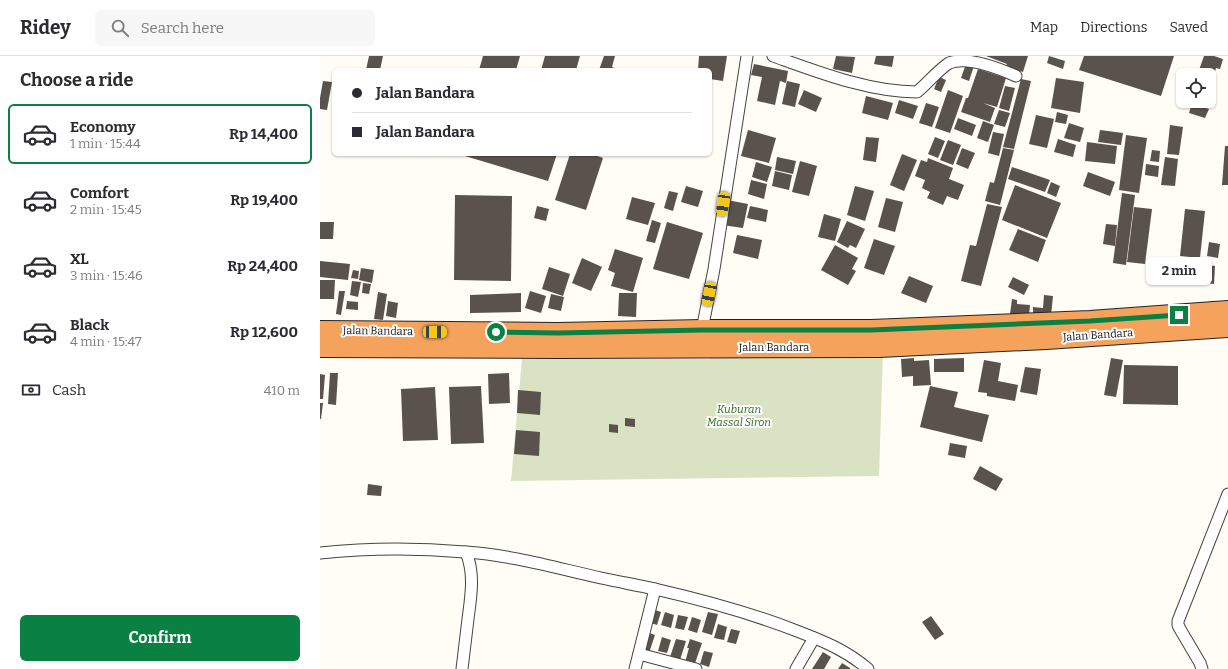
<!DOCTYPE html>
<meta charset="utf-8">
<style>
body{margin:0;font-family:Bitter,serif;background:#f7f7f7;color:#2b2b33;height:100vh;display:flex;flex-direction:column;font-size:15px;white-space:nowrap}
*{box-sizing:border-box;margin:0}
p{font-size:13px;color:#7c7c81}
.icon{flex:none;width:22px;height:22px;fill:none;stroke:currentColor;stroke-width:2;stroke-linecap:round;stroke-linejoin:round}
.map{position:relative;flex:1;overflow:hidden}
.details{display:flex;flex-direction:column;background:#fff;width:320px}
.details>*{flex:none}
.hud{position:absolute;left:12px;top:12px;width:380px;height:88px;border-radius:6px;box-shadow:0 1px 3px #0004;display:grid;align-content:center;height:88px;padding:0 20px;background:#fff}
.controls{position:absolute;left:856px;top:12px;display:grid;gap:8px}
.controls a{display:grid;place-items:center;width:40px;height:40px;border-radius:6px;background:#fff;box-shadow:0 1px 3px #0004;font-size:20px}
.end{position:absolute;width:18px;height:18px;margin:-9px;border:5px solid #0b8043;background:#fff;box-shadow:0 0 0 2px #fff}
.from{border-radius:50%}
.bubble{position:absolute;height:28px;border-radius:6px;background:#fff;box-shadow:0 1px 3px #0004;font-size:13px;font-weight:700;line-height:28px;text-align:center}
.car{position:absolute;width:12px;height:24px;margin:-12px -6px;border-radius:5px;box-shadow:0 0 3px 1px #0007;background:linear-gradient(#f5c518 24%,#345 0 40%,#f5c518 0 76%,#345 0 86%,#f5c518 0)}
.hud b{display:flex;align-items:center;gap:14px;height:38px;font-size:15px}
.hud b+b{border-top:1px solid #e1e1e2}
.hud i{width:10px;height:10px;background:#2b2b33}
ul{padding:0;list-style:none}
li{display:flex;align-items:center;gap:12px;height:60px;margin:0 8px 6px;padding:0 12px;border:2px solid transparent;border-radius:6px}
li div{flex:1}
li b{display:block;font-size:15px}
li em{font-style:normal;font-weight:700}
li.active{border-color:#0b8043}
li>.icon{width:36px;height:36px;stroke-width:1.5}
h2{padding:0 20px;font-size:18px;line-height:48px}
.pay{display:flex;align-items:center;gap:10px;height:44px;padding:0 20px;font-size:15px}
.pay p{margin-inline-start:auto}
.button{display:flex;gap:8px;margin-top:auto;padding:8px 20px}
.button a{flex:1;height:46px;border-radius:6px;background:#0b8043;color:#fff;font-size:16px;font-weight:700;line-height:46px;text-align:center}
header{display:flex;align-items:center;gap:24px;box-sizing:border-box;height:56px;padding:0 20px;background:#fff;border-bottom:1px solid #e1e1e2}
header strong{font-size:19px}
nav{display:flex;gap:22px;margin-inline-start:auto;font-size:14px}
.search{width:280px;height:36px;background:#f7f7f7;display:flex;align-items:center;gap:10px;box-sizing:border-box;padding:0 14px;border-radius:6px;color:#7c7c81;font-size:15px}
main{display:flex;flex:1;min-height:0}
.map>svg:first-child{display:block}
</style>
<header>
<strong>Ridey</strong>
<div class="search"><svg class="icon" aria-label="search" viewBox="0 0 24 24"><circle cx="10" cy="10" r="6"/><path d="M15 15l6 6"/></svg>Search here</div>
<nav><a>Map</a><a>Directions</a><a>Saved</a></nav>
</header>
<main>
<section class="details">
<h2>Choose a ride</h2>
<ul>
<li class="active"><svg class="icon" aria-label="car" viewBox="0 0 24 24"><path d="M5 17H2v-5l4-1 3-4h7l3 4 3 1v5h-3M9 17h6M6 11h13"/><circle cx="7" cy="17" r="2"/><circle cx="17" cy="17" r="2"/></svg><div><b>Economy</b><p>1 min · 15:44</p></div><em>Rp 14,400</em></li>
<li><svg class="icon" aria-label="car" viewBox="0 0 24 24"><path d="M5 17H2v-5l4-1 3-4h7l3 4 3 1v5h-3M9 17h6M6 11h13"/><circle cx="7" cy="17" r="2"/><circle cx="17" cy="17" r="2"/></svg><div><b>Comfort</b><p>2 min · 15:45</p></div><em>Rp 19,400</em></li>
<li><svg class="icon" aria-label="car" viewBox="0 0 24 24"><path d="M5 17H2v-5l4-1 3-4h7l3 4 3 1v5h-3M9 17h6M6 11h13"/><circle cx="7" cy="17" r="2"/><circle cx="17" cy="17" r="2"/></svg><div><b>XL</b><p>3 min · 15:46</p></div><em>Rp 24,400</em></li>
<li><svg class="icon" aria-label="car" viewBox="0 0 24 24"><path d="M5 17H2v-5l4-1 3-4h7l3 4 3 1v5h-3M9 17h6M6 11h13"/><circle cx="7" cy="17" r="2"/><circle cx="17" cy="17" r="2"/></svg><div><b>Black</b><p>4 min · 15:47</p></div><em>Rp 12,600</em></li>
</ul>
<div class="pay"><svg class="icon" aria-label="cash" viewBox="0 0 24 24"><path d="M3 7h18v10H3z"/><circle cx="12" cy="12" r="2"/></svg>Cash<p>410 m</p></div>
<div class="button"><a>Confirm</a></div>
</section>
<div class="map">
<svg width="908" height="613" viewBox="0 0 908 613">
<rect width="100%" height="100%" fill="#fffdf5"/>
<path fill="#d9e3c4" d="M563,295L559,420L191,425L202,303H389L391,296Z"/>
<g fill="#5a524d">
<path d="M49,0H63L60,14H46Z"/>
<path d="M163,0H200L196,14H159Z"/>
<path d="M225,0H260L256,14H221Z"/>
<path d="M284,0H295L292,11L299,14H279Z"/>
<path d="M379,0H407L403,25L390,23V14H378Z"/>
<path d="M516,0L535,1L532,17L513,13Z"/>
<path d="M556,0H574L572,11L554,8Z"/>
<path d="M666,0H708L703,16L686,11L687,8Z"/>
<path d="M729,0L745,5L743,13L727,7Z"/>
<path d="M764,0H854L841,40L759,14Z"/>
<path d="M884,0H894L903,3L900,13L896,12L894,19L879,14Z"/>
<path d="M434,8L468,15L466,27L460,25L455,49L437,45L442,21L431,19Z"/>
<path d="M646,8L654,10L649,25L641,22Z"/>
<path d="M658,13L686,22L677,51L663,47L675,52L670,66L641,56L646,42H648Z"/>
<path d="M619,21L626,24L621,36L614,33Z"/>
<path d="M736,22L764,26L760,57L731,52Z"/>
<path d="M701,23L711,25L694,93L683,91Z"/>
<path d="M3,25L12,26L7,54L0,53V42Z"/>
<path d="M467,25L480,28L475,51L462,48Z"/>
<path d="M685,30L695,32L689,55L679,52Z"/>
<path d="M484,34L502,42L496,56L478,48Z"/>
<path d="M628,34L643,40L630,77L615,72Z"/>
<path d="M546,40L573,47L568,64L542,57Z"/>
<path d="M579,44L598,50L593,63L575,57Z"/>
<path d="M606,47L619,51L612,71L599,67Z"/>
<path d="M872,47L889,53L885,62L869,57Z"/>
<path d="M679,54L690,57L685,71L674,68Z"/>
<path d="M737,56L748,59L746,68L735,66Z"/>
<path d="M716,59L734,63L727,92L709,88Z"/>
<path d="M638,62L656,69L652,80L634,73Z"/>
<path d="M663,65L674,69L668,86L657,82Z"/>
<path d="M749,67L764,72L760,86L744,82Z"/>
<path d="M850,69L863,71L859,99L847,98Z"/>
<path d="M428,74L456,82L449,107L421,100Z"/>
<path d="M780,74L803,77L801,89L778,86Z"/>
<path d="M673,76L684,78L679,100L668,97Z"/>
<path d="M806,79L827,82L819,137L799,134Z"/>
<path d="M546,81L559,82L556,106L543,104Z"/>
<path d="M615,81L625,85L618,102L608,98Z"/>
<path d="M738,83L756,89L753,101L734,96Z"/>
<path d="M628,84L641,89L633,109L620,104Z"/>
<path d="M767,86L797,90L795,108L765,105Z"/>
<path d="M905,90H908V129H902Z"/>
<path d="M642,92L655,97L648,113L636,108Z"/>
<path d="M683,92L694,94L680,149L665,145L670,126L674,127Z"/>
<path d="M832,94L840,95L839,106L830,105Z"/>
<path d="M146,98H237L228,125L145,100Z"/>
<path d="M250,98H272L283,102L266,154L235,144Z"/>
<path d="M582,98L597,104L584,135L570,129Z"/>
<path d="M457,101L476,105L473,118L455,114Z"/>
<path d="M845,101L858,103L855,130L841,129Z"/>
<path d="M608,102L633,112L629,123L644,129L638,144L627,140L623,149L607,142L610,136L602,132L605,124L595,120L601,104L607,106Z"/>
<path d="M480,105L497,110L489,140L472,136Z"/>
<path d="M436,106L452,111L447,126L432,121Z"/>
<path d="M826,108L839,110L838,121L825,119Z"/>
<path d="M692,111L730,124L725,136L688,123Z"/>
<path d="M455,115L472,119L469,134L452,130Z"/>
<path d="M768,116L795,126L790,140L763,130Z"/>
<path d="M431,124L447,128L444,143L428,138Z"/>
<path d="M731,126L740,130L736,141L727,137Z"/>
<path d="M695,129L741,147L727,182L682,164Z"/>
<path d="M366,130L383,135L378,151L361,146Z"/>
<path d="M535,130L554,135L545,165L527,159Z"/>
<path d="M349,135L358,137L353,155L344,152Z"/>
<path d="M802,137L815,139L806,209L793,207Z"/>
<path d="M135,139L192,140L191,225L134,224Z"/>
<path d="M312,141L335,147L328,169L306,163Z"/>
<path d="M566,142L583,146L575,176L558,171Z"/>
<path d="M407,144L428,148L423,172L402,169Z"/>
<path d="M667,148L682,151L661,230L641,225L650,189L656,190Z"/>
<path d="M217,150L229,153L226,165L214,162Z"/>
<path d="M430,150L448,154L446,166L427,162Z"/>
<path d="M814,151L832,153L825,208L807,206Z"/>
<path d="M865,153L885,155L880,202L860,200Z"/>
<path d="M504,158L521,163L515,185L498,181Z"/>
<path d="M332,164L341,167L335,187L326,185Z"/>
<path d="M527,165L545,173L536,192L530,189L528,192L517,186Z"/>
<path d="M0,166H14L13,183H0Z"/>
<path d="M347,166L383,177L369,223L333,213Z"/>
<path d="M786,168L797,169L795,190L783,188Z"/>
<path d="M698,173L726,184L718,206L689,194Z"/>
<path d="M417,179L442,184L438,203L413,197Z"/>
<path d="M554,183L575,190L564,219L544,212Z"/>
<path d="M889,186L900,188L898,202L887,200Z"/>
<path d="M515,189L538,202L532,213L536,215L528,229L501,214Z"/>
<path d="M295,193L323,202L313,236L291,230L295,217L288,214Z"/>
<path d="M262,202L282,211L271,235L252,227Z"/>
<path d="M874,204H883L882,222L872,221Z"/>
<path d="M0,205L30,208L28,224L0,221Z"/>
<path d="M887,209L895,210L894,228L885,227Z"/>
<path d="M229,211L250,218L243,240L222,233Z"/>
<path d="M41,212L54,214L52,227L39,224Z"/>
<path d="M33,214L39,215L38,223L31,222Z"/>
<path d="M589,220L613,230L606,247L581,237Z"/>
<path d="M693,221L709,229L704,239L688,231Z"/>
<path d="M0,224H15L14,243H0Z"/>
<path d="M32,225L41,226L38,241L30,239Z"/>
<path d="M43,227L51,228L49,238L42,237Z"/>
<path d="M19,235H25L21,259L16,258Z"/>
<path d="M210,235L226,240L221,257L205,252Z"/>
<path d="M58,236L67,238L63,264L54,263Z"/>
<path d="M201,237V256L150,257V239Z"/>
<path d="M299,237H317L316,261L298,260Z"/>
<path d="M231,238L244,241L241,255L228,252Z"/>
<path d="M724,239L733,240L731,260L713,258V251L723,252Z"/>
<path d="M692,243L697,244V248L710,249L709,260L690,258Z"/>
<path d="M27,245L38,246V254L26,253Z"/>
<path d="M68,245L78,247L76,262L66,260Z"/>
<path d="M594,302V305L609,304L611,329L593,330V320L582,321L581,303Z"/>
<path d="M644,302V316H614V303Z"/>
<path d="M791,302L803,304L796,341L784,339Z"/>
<path d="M664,304L681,307L678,325L698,329L695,345L667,340V337L658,336Z"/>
<path d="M804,309L858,310V349L803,348Z"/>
<path d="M705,311L721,313L717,339L700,336Z"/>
<path d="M10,317H18L16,349L8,348Z"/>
<path d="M189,317L190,347L169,348L168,318Z"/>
<path d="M0,318L5,319L3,343H0Z"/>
<path d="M161,330L164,387L131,388L129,331Z"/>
<path d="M610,330L638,336L634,351L669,359L662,386L600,371Z"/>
<path d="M115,331L118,384L83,385L81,333Z"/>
<path d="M198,334L221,336L220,359L197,357Z"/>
<path d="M0,347H3L1,363H0Z"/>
<path d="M305,362L315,363V371L305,370Z"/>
<path d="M289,368L298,369V377L289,376Z"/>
<path d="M196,374L220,376L219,400L194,398Z"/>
<path d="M630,387L647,390L645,402L628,399Z"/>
<path d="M660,410L683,423L676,435L653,423Z"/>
<path d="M48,428L62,430L61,440L47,439Z"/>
<path d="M332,553L341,556L337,569L328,566Z"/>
<path d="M345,556L354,559L351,572L341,569Z"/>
<path d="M388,556L398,558L392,579L382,576Z"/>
<path d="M358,559L368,561L364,574L355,572Z"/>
<path d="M611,560L624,578L615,584L602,566Z"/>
<path d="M372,561L381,564L377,577L368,574Z"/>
<path d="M398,568L407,571L404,584L394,582Z"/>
<path d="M411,573L420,575L416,588L407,586Z"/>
<path d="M326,576L335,579L329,597L320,593Z"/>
<path d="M342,581L351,584L347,597L338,595Z"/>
<path d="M356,583L366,585L360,604L350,601Z"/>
<path d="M370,583L382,587L373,613L364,610L369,592H367Z"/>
<path d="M384,595L393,597L389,611L380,608Z"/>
<path d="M503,596L511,601L504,613H492Z"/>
<path d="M522,607L530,612V613H518Z"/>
</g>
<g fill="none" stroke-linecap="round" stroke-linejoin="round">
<g stroke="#444" stroke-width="13">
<g id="street">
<path d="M453,0C498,16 549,36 597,36C608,27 617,15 629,7C647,0 678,12 696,20"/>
<path d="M382,274L394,213L427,0"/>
<path d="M0,497C48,492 97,492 145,496C192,499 236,512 281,522C299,526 317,529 335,533C383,544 431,557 477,575C503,585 526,594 548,613"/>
<path d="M319,598L376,613"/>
<path d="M142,613C144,596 146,580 148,563C151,540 155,518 146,496"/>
<path d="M315,613L335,533"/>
<path d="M476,613L494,582"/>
<path d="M882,613L880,607L860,573L858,569V565L908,438"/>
</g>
</g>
<g stroke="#222" stroke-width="22">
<g id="highway">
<path d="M0,275L238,277L382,274H551L770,265L908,255"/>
<path d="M0,291L237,292L559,291L726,283L908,271"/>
</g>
</g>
<use href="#street" stroke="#fff" stroke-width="11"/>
<use href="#highway" stroke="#f5a25d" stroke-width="20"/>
</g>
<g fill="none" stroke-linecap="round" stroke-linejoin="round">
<path stroke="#0b8043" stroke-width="5" d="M176,276L238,277L382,274H551L770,265L859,259"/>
</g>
<g text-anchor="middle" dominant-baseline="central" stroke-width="4" stroke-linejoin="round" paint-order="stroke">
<g font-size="11" fill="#111" stroke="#fff">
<text transform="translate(58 275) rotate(1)">Jalan Bandara</text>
<text transform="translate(778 279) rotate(-4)">Jalan Bandara</text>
<text x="454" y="291">Jalan Bandara</text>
</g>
<g font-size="11" font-style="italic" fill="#2f6b1f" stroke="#fff">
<text x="419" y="353">Kuburan<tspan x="419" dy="13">Massal Siron</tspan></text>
</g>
</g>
</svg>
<div class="controls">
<a><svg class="icon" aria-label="locate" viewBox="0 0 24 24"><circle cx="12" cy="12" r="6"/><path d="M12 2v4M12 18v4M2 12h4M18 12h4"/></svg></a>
</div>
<i class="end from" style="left:176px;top:276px"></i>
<i class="end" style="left:859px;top:259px"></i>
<div class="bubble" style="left:826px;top:201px;width:66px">2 min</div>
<i class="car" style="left:403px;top:148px;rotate:188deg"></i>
<i class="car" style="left:389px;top:238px;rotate:191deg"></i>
<i class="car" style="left:115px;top:276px;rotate:90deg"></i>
<div class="hud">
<b><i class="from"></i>Jalan Bandara</b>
<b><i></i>Jalan Bandara</b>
</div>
</div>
</main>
